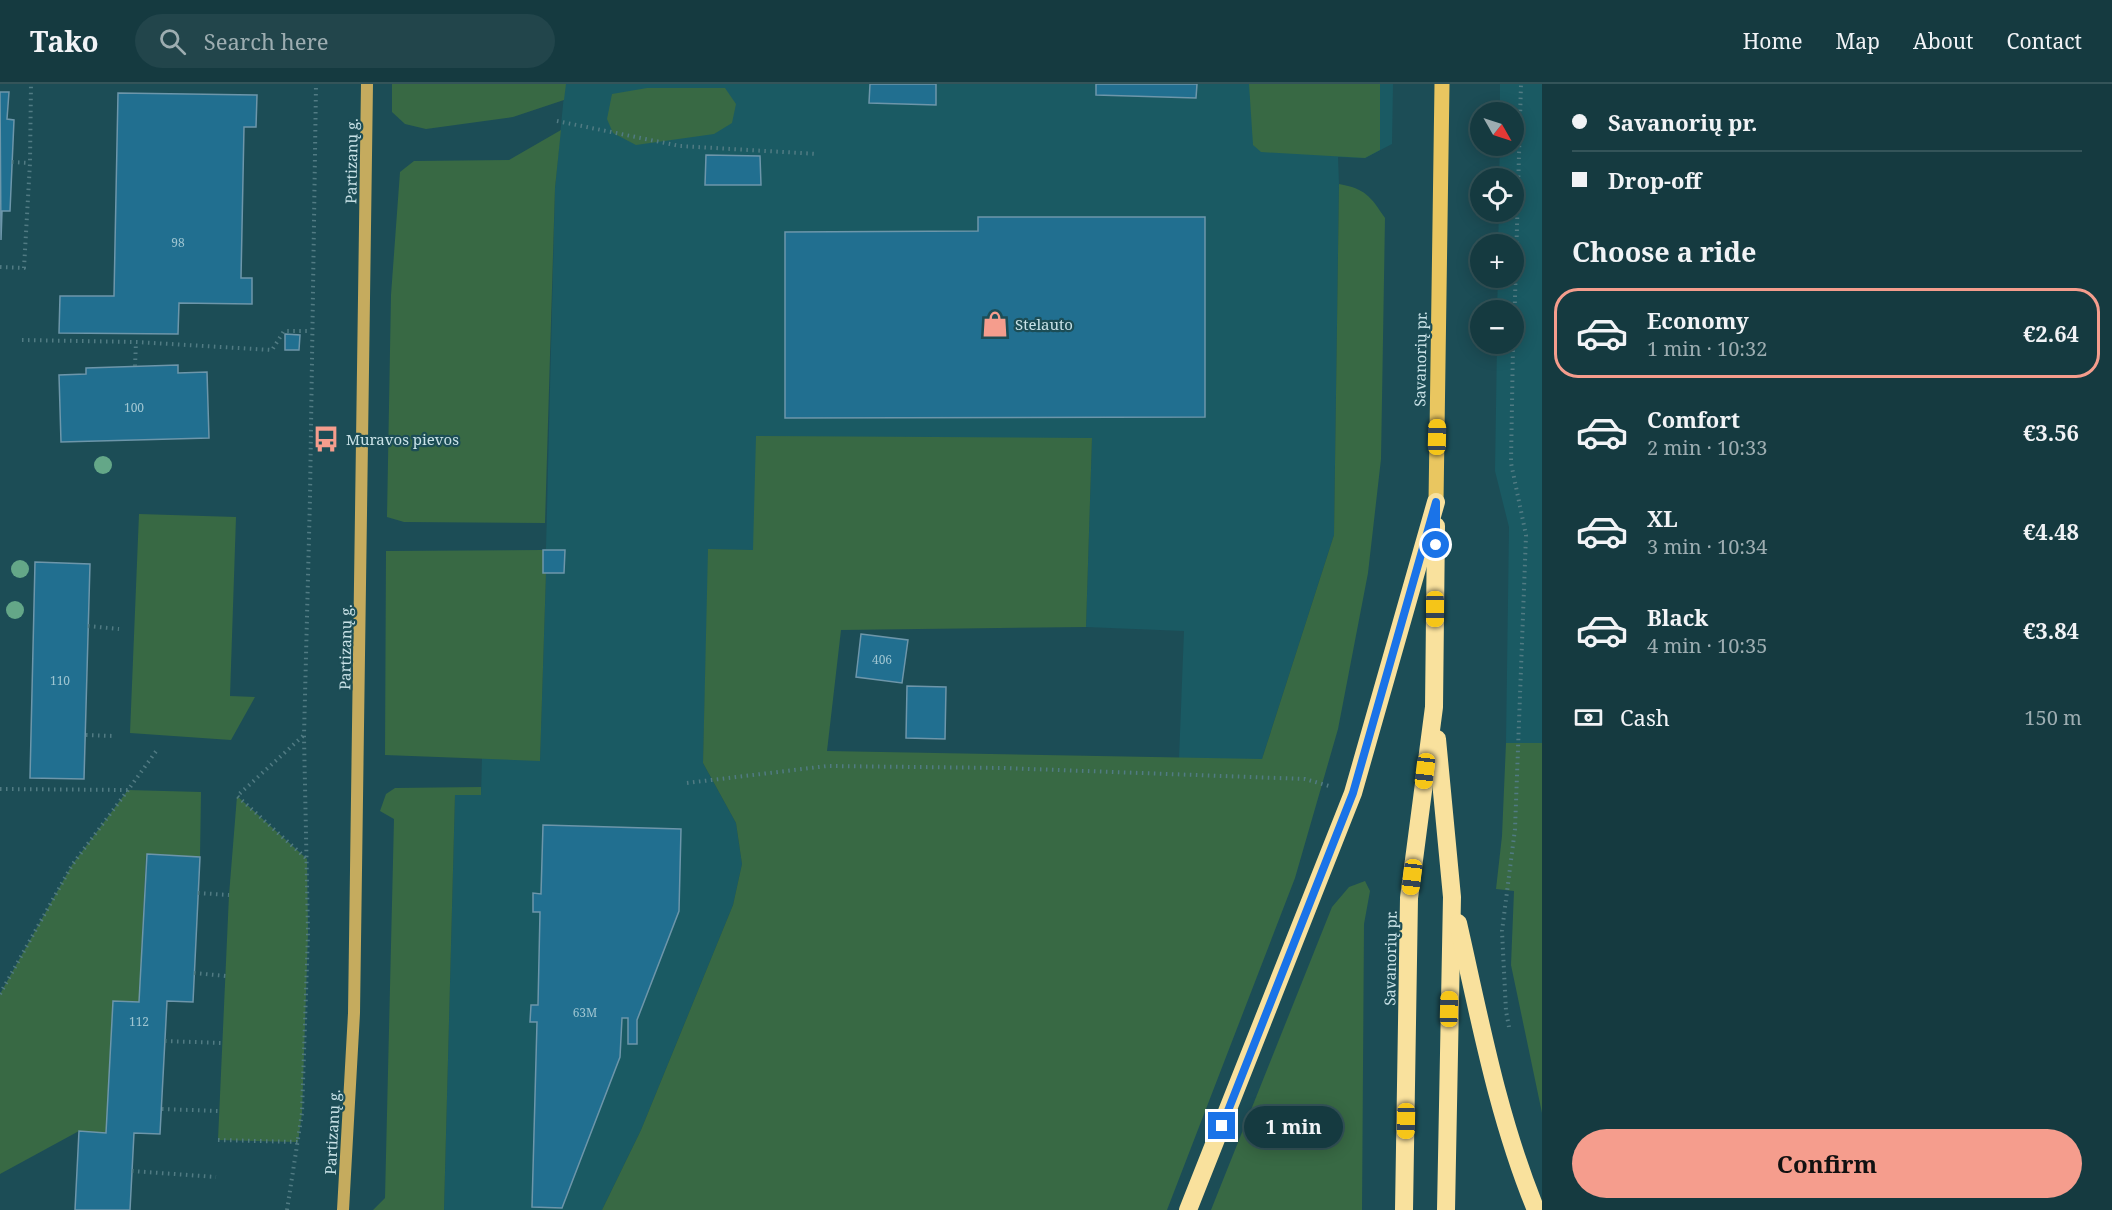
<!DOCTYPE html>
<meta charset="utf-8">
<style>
body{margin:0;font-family:"Noto Serif",serif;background:#22454b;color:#f1f3f6;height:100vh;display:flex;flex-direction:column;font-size:22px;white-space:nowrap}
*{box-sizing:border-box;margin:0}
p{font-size:20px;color:#9dadb1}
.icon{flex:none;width:33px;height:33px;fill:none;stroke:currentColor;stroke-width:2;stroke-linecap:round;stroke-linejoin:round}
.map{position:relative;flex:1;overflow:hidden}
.panel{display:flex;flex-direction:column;background:#153a40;width:570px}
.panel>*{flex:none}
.banner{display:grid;align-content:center;height:132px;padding:0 30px;background:#153a40}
.needle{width:39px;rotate:129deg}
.controls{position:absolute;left:1470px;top:18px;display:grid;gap:12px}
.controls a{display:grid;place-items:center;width:54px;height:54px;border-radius:50%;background:#153a40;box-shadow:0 3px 15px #0003,0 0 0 2px #345459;font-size:30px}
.end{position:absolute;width:27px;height:27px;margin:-14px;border:8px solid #1a73e8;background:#fff;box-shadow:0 0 0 3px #fff}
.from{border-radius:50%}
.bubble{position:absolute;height:42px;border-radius:21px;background:#153a40;box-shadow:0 3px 15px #0003,0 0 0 2px #345459;font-size:20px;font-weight:700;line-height:42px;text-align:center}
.car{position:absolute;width:18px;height:36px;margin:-18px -9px;border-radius:8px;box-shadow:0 0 4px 2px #0007;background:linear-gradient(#f5c518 24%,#345 0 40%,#f5c518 0 76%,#345 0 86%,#f5c518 0)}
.banner b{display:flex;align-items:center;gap:21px;height:57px;font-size:22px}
.banner b+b{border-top:2px solid #345459}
.banner i{width:15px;height:15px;background:#f1f3f6}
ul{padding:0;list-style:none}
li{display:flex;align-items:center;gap:18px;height:90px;margin:0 12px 9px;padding:0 18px;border:3px solid transparent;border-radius:24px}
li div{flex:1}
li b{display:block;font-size:22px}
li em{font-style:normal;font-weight:700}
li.selected{border-color:#f59d8d}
li>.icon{width:54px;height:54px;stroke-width:1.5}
h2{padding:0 30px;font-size:27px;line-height:72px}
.pay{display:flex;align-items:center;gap:15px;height:66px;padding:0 30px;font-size:22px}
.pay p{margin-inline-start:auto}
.cta{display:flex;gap:12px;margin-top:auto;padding:12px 30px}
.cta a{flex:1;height:69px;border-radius:36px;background:#f59d8d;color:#111;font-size:24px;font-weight:700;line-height:69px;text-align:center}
header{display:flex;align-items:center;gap:36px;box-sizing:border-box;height:84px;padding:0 30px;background:#153a40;border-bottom:2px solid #345459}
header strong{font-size:28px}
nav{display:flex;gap:33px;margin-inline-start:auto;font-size:21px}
.search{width:420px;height:54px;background:#22454b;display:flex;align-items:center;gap:15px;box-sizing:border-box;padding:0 21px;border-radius:33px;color:#9dadb1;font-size:22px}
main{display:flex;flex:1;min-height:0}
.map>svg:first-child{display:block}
</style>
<header>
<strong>Tako</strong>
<div class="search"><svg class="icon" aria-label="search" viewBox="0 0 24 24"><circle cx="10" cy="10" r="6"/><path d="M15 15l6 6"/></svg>Search here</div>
<nav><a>Home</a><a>Map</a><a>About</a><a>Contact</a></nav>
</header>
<main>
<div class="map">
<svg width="1542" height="1126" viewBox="0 0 1542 1126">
<rect width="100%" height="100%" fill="#1c4d56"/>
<g fill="#1a5a63">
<path d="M565,0H1393L1392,60L1365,74L1338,73L1339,100L1334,451L1262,675H1179L1184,547L1086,543L1092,354L753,467L709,465L703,679L736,739L742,780L733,821L641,1046L602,1126H444L455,711H481L482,674L540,676L546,489H543V466L546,465L555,104Z"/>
<path d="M1500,0H1542V659H1506L1509,443L1495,387L1497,260H1514V226H1497L1498,194H1514V160H1498L1499,128H1514V94H1499L1500,62H1514V28H1500Z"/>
</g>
<g fill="#386944">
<path d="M392,0H566L564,16L513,33L426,45L405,40L392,28Z"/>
<path d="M1249,0H1380V66L1365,74L1261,68L1253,61Z"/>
<path d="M647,4H725L736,20L732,39L714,50L636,61L613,49L607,35L612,10Z"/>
<path d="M561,46L555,104L545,439L404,438L387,433L391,211L400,88L414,77L509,76Z"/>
<path d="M1339,100C1366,105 1370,112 1385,134L1381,375L1368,489L1338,645L1295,794L1167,1126H602L641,1046L733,821L742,780L736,739L703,679L708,465L753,466L756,352L1092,354L1086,543L841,546L827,667L1262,675L1334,451Z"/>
<path d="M139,430L236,433L230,612L255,613L231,656L130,649Z"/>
<path d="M543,466V488L546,489L540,677L385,671L386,467Z"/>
<path d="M1506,659H1542V1029L1511,881L1514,807L1496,805L1502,752Z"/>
<path d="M481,703V711H455L444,1126H373L385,1114L394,735L380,727L386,710L395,704Z"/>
<path d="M128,706L201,708L200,773L146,771L139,918L113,917L106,1049L79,1047L0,1090V910L72,781Z"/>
<path d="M237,712L307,775L308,849L302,1029L298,1058L218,1056L229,811Z"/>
<path d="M1365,797L1370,807L1364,840L1362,1126H1211L1332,823L1349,803Z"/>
</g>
<g fill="#216f90" stroke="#6d96aa" stroke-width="1.5">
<path d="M870,0H936V21L869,19Z"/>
<path d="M1096,0H1197L1196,14L1096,11Z"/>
<path d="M0,8H9L7,35L14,36L10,127H2L1,156Z"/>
<path d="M118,9L257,11L256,43H244L241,194H252V220L179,219L178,250L59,249L60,212H114Z"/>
<path d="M706,71L760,72L761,101H705Z"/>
<path d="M978,133H1205V333L785,334V148L978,147Z"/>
<path d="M285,250L300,251L299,266H285Z"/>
<path d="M178,281V289L207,288L209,354L61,358L59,291L86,290V284Z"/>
<path d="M543,466H565L564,489H543Z"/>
<path d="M35,478L90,480L84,695L30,694Z"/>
<path d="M861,550L908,556L902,599L856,593Z"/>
<path d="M907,602L946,603L945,655L906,654Z"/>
<path d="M543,741L681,745L679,827L637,936V960H628V934H622L620,973L562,1124L532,1123L537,938H530L531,921H538L540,828H533V809L541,810Z"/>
<path d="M147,770L200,773L193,918L167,917L160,1050L134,1049L130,1126H75L79,1047L106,1049L113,917L139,918Z"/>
</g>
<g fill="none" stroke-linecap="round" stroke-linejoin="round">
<g stroke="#517b83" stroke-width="4" stroke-dasharray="1.5 4.5" stroke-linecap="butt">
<path d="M557,37L680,62L818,70"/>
<path d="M12,78L30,79"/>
<path d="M0,183L24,184L30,79L31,0"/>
<path d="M1514,249L1521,0"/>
<path d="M22,256L136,258L272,266L284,247H311"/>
<path d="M135,282L136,258"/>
<path d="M88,542L119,545"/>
<path d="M86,651L114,652"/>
<path d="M303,652L237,712L307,775"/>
<path d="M687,699L827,682L1003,684L1305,695L1329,702"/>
<path d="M0,705L128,706L157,666"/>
<path d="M198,809L229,811"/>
<path d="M194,889L226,892"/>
<path d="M0,910L72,781L128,706"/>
<path d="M1509,943L1506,927L1502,847L1515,745L1526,451L1511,379L1513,260"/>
<path d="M165,957L222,959"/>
<path d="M162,1025L219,1027"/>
<path d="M218,1056L298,1058"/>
<path d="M132,1087L216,1093"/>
<path d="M287,1126L302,1029L308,849L304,652L310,413L316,0"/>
</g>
<path stroke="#c5ab5e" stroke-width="12" d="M343,1126L354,929L367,0"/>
<path stroke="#e9c660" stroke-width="15" d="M1436,418L1442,0"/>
<g stroke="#f9e19d" stroke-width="18">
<path d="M1437,655L1452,813L1446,1126"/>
<path d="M1458,839C1480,936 1498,1034 1536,1126"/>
<path d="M1188,1126L1353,709L1436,418"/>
<path d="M1404,1126L1409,814L1434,623L1436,442"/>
</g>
</g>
<g fill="#64a788">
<circle cx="103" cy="381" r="9"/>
<circle cx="20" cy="485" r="9"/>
<circle cx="15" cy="526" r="9"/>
</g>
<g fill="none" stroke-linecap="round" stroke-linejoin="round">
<path stroke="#1a73e8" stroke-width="8" d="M1222,1042L1353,709L1436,418V461"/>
</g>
<defs>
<g id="shop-bare" transform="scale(2.07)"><path d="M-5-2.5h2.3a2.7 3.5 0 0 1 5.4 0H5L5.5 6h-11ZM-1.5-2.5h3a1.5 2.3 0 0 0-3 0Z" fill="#f59d8d" stroke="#1c4d56" stroke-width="2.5" paint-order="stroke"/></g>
<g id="bus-bare" transform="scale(2.07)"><path d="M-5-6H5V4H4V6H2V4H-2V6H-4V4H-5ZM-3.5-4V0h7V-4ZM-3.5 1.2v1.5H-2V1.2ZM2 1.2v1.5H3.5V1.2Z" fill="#f59d8d" stroke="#1c4d56" stroke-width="2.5" paint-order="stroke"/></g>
</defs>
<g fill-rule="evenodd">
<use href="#shop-bare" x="995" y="240"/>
<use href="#bus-bare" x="326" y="355"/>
</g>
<g text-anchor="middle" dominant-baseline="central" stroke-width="4.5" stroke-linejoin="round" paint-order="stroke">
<g font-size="12" fill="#9fc5d1">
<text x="178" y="158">98</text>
<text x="134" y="323">100</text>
<text x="882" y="575">406</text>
<text x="60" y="596">110</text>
<text x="585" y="928">63M</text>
<text x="139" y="937">112</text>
</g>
<g font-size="15" fill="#c9e2e7" stroke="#1c4d56">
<text transform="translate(351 77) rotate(-89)">Partizanų g.</text>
<text transform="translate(1420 275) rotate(-89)">Savanorių pr.</text>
<text transform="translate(345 563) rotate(-89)">Partizanų g.</text>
<text transform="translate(1390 874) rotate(-89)">Savanorių pr.</text>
<text transform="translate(332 1048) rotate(-87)">Partizanų g.</text>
</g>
<g font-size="15" fill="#c9e2e7" stroke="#1c4d56" text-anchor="start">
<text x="1015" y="240">Stelauto</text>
<text x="346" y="355">Muravos pievos</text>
</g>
</g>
</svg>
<div class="controls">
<a><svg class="needle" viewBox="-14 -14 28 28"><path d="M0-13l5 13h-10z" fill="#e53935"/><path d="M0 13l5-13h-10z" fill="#9dadb1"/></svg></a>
<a><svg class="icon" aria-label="locate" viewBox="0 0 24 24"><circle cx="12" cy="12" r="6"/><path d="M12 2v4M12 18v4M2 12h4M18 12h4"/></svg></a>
<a>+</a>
<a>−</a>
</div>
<i class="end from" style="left:1436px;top:461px"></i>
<i class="end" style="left:1222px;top:1042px"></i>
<div class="bubble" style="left:1244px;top:1022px;width:99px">1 min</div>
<i class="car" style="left:1437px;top:353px;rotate:1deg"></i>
<i class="car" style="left:1435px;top:525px;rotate:180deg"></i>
<i class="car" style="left:1425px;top:687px;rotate:187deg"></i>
<i class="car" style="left:1412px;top:793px;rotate:187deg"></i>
<i class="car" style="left:1449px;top:925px;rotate:1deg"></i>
<i class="car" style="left:1406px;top:1037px;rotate:181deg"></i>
</div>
<section class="panel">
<div class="banner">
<b><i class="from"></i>Savanorių pr.</b>
<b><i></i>Drop-off</b>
</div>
<h2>Choose a ride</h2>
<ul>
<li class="selected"><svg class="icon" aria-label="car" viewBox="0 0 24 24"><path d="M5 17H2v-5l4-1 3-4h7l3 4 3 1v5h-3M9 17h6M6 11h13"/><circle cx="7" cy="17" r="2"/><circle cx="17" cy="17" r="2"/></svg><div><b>Economy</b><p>1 min · 10:32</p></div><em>€2.64</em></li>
<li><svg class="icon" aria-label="car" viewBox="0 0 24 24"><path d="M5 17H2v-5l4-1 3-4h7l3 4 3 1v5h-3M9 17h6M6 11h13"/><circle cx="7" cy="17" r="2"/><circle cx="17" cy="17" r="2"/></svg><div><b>Comfort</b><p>2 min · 10:33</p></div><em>€3.56</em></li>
<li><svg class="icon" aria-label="car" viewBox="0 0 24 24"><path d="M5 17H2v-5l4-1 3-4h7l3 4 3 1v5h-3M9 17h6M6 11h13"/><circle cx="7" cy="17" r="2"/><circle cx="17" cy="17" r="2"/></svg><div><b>XL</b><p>3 min · 10:34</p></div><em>€4.48</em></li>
<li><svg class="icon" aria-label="car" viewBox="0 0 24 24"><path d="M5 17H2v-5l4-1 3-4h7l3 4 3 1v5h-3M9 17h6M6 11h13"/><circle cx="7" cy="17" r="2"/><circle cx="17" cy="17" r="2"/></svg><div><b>Black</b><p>4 min · 10:35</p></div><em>€3.84</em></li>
</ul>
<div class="pay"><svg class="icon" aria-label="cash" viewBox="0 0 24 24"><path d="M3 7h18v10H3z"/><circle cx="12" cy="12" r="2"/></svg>Cash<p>150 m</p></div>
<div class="cta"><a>Confirm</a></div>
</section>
</main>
